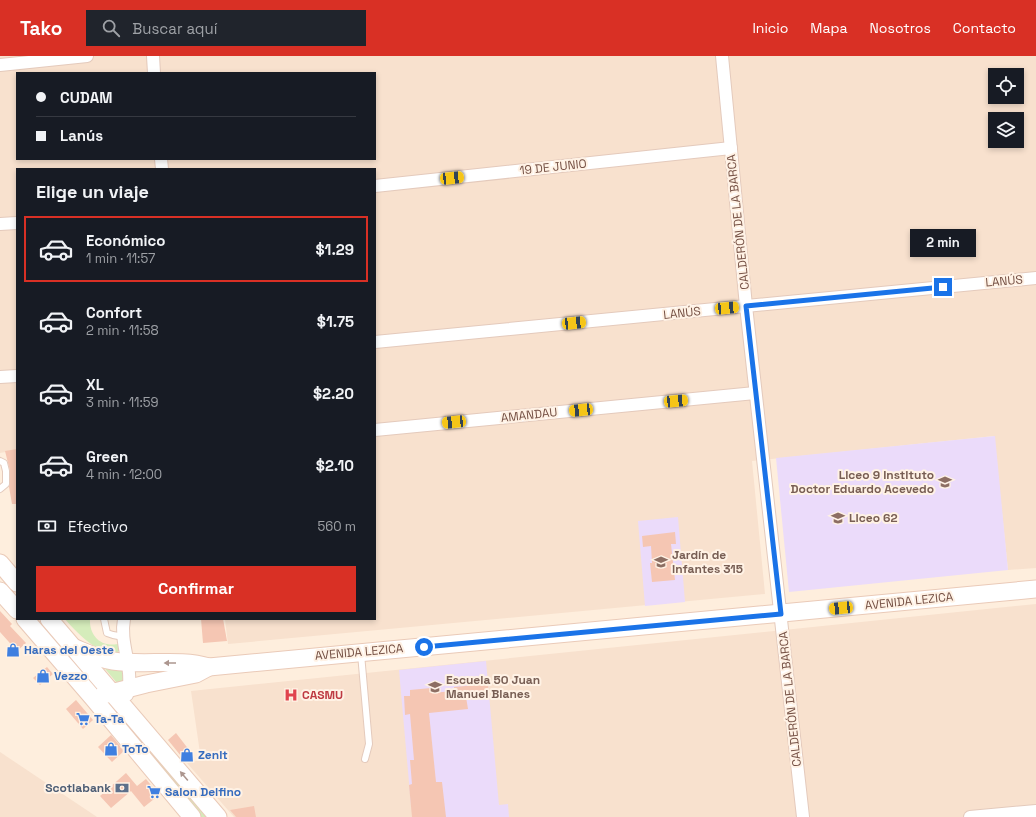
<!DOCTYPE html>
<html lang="es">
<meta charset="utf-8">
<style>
body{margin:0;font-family:"Space Grotesk",sans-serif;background:#20242c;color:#f1f3f6;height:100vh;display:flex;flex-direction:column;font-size:15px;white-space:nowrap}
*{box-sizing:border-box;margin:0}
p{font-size:13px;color:#9ea1a6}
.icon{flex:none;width:22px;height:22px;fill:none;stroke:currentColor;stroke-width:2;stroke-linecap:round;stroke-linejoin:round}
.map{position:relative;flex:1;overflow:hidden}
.panel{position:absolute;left:16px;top:112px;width:360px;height:452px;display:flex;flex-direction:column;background:#171b24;border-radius:0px;box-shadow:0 2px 6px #0003}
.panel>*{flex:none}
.top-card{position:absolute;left:16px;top:16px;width:360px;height:88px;border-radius:0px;box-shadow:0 2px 6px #0003;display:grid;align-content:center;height:88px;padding:0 20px;background:#171b24}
.controls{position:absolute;left:988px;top:12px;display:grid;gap:8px}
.controls a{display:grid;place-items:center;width:36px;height:36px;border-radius:0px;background:#171b24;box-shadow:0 2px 6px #0003;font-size:20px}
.end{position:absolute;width:18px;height:18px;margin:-9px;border:5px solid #1a73e8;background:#fff;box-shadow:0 0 0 2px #fff}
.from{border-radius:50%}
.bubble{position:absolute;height:28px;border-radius:0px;background:#171b24;box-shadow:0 2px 6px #0003;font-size:13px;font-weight:700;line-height:28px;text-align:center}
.car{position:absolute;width:12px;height:24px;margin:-12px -6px;border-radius:5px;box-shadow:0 0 3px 1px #0007;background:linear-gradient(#f5c518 24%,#345 0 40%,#f5c518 0 76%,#345 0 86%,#f5c518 0)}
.top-card b{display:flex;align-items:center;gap:14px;height:38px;font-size:15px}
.top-card b+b{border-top:1px solid #363941}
.top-card i{width:10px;height:10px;background:#f1f3f6}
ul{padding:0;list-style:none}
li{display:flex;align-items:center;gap:12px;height:66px;margin:0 8px 6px;padding:0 12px;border:2px solid transparent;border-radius:0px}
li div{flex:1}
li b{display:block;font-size:15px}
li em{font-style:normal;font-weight:700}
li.active{border-color:#d93025}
li>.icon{width:36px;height:36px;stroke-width:1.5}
h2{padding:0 20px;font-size:18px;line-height:48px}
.pay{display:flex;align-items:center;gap:10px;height:44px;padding:0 20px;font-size:15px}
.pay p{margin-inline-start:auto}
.action{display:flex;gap:8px;margin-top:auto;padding:8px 20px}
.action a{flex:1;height:46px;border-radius:0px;background:#d93025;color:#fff;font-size:16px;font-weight:700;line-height:46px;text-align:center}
header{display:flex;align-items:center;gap:24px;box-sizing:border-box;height:56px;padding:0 20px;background:#d93025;color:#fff}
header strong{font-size:19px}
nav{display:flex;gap:22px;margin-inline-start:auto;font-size:14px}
.search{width:280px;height:36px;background:#20242c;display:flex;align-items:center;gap:10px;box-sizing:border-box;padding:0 14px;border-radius:0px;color:#9ea1a6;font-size:15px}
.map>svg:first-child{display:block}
</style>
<header>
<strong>Tako</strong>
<div class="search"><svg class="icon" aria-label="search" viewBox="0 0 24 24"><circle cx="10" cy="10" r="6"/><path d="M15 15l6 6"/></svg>Buscar aquí</div>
<nav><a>Inicio</a><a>Mapa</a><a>Nosotros</a><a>Contacto</a></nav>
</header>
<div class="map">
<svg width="1036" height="761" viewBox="0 0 1036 761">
<rect width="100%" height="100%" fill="#feeedd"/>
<g fill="#f8e1ce" fill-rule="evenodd">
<path d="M0,0H1036V512L1008,514L994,380L752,405L765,538L228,588L225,563H375V113H17V394L0,397ZM17,17H375V103H17ZM995,19H1017V41H995ZM995,63H1017V85H995Z"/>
<path d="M1036,548V761H234L187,707L201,704L191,635Z"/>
<path d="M0,696L97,761H0Z"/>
</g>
<g fill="#ebdbfa">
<path d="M995,380L1008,514L789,536L776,402Z"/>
<path d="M678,461L685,546L645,550L638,465Z"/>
<path d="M486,605L499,749L508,748L509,761H426L411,749L399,614Z"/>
</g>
<g fill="#d5ecbb">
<path d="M65,563H90C89,581 103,593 121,587L120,594L114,599C95,595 77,577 65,563Z"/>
<path d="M101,608L124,614L126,624L117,627Z"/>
<path d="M120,661L123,662L206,761H200L119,662Z"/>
</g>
<g fill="#f5c6b3">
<path d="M17,393V448H12L9,431L10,415L5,395Z"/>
<path d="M675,476L676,488H671L675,524L652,526L650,507H652L651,490L643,491L642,480Z"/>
<path d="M0,555L12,568L10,570L26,587L17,595L0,576Z"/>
<path d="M201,563H223L227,585L203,587Z"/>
<path d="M47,611L53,618L40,629L33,622Z"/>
<path d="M488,628L489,639L466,641L468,653L429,657L436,726H442L446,761H412L409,729L412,728L410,704H414L410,658L405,659L404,640H410V634L431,632V637L454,635V631Z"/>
<path d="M76,644L93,664L83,673L66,653Z"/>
<path d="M176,677L193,699L185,705L168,684Z"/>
<path d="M111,679L124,695L112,706L98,691Z"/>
<path d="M126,717L137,730L146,723L159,739L144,751L131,735L111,752L100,740Z"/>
<path d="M254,750L256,761H236L230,754Z"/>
</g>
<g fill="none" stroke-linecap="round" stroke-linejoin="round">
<g stroke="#e4cabc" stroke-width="8">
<g id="lane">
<path d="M0,405L4,407L6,415V428L0,433"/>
<path d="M104,563L107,577L113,579L124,581"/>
<path d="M361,598L369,688L365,703"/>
</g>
</g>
<g stroke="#e4cabc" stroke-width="14">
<g id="street">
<path d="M153,0L154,17"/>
<path d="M722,0L746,250L803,761"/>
<path d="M0,9L87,0"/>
<path d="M161,103L162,113"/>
<path d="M375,130L731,92"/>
<path d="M0,168L17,167"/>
<path d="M375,286L1036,222"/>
<path d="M0,321L17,320"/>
<path d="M375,374L755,337"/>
<path d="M124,563C119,589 135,613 127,639"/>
<path d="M970,761L1036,755"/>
</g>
</g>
<g stroke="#eacab8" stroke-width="19">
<g id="secondary">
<path d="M0,507L17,527"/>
<path d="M0,535L17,554"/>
<path d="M25,563L93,642L192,761"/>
<path d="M49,563L218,761"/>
<path d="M75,592C87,597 99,603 113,605C145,610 178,602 209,611L1036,533"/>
<path d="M103,639L146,628L196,618L209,611"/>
</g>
</g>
<use href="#lane" stroke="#fff" stroke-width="6"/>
<use href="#street" stroke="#fff" stroke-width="12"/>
<use href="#secondary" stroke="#fff" stroke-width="17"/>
</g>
<defs><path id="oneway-solid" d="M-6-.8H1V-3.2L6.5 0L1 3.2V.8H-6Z"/></defs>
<g fill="#ac968f">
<use href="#oneway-solid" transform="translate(170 607) rotate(-180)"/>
<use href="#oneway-solid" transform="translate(184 720) rotate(-130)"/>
</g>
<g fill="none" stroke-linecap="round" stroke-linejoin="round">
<path stroke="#1a73e8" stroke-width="5" d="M424,591L781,558L746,250L943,231"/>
</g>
<defs>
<g id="school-bare" transform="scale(1.08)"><path d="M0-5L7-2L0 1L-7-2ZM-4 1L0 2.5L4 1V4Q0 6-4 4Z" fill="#8d6e63" stroke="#fff2e5" stroke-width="2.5" paint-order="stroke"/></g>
<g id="shop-bare" transform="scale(1.08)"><path d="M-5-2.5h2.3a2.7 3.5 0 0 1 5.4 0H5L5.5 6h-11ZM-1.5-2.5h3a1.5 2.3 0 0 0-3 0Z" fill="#3f7fe0" stroke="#fff2e5" stroke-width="2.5" paint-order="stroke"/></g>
<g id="hospital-bare" transform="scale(1.08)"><path d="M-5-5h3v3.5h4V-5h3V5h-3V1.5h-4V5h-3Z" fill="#e0444e" stroke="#fff2e5" stroke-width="2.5" paint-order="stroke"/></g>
<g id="supermarket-bare" transform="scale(1.08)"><path d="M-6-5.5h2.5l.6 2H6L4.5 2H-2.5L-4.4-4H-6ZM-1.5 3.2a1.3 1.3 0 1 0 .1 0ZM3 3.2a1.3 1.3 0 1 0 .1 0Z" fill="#3f7fe0" stroke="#fff2e5" stroke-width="2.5" paint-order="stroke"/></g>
<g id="bank-bare" transform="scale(1.08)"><path d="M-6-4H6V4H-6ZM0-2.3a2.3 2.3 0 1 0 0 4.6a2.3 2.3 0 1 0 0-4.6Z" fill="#5c6f8a" stroke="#fff2e5" stroke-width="2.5" paint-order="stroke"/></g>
</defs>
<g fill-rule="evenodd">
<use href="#school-bare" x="945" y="426"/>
<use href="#school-bare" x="838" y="462"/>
<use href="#school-bare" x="661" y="506"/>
<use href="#shop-bare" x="13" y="594"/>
<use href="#shop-bare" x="43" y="620"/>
<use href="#school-bare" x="435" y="631"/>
<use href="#hospital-bare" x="291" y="639"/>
<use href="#supermarket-bare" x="83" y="663"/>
<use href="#shop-bare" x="111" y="693"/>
<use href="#shop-bare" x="187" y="699"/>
<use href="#bank-bare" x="122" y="732"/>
<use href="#supermarket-bare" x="154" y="736"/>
</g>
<g text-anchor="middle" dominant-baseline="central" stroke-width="4" stroke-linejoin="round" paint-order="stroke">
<g font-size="12" fill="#755044" stroke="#fff2e5">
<text transform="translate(553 111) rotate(-6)">19 DE JUNIO</text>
<text transform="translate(738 166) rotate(-96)">CALDERÓN DE LA BARCA</text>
<text transform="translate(1004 225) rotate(-5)">LANÚS</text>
<text transform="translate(682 257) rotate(-6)">LANÚS</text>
<text transform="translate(529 359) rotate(-6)">AMANDAU</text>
<text transform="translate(909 545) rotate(-6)">AVENIDA LEZICA</text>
<text transform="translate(359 596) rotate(-5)">AVENIDA LEZICA</text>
<text transform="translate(790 643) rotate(-96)">CALDERÓN DE LA BARCA</text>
</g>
<g font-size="12" font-weight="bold" fill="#785e54" stroke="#fff2e5" text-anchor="start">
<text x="934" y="419" text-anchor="end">Liceo 9 Instituto<tspan x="934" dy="14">Doctor Eduardo Acevedo</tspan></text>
<text x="849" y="462">Liceo 62</text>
<text x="672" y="499">Jardín de<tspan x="672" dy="14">infantes 315</tspan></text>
<text x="446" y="624">Escuela 50 Juan<tspan x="446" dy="14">Manuel Blanes</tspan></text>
</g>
<g font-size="12" font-weight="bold" fill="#366cbe" stroke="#fff2e5" text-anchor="start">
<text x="24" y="594">Haras del Oeste</text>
<text x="54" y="620">Vezzo</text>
<text x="94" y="663">Ta-Ta</text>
<text x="122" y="693">ToTo</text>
<text x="198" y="699">Zenit</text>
<text x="165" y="736">Salon Delfino</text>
</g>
<g font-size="12" font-weight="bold" fill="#be3a42" stroke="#fff2e5" text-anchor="start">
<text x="302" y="639">CASMU</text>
</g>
<g font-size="12" font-weight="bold" fill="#4e5e75" stroke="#fff2e5" text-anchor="end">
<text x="111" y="732">Scotiabank</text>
</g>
</g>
</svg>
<div class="controls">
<a><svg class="icon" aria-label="locate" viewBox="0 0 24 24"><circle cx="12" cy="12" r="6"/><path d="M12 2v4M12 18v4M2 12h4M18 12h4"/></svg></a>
<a><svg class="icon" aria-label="layers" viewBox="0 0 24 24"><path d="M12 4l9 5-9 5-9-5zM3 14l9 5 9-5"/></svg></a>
</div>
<i class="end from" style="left:424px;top:591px"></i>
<i class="end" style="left:943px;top:231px"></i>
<div class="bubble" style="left:910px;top:173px;width:66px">2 min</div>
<i class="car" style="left:452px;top:122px;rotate:84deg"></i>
<i class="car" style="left:727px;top:252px;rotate:85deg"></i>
<i class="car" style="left:574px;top:267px;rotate:84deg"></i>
<i class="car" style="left:676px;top:345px;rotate:85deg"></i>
<i class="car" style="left:581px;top:354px;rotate:264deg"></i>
<i class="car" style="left:454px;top:366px;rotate:264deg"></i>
<i class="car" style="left:841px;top:552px;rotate:264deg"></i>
<div class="top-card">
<b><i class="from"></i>CUDAM</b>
<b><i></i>Lanús</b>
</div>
<section class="panel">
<h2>Elige un viaje</h2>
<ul>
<li class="active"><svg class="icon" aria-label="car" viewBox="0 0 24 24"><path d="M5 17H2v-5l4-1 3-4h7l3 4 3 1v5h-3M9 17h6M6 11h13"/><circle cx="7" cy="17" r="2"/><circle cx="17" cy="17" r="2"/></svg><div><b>Económico</b><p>1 min · 11:57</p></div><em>$1.29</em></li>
<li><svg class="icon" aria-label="car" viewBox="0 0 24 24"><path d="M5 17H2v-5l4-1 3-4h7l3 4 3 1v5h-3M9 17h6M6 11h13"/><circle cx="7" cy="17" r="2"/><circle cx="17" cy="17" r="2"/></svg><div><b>Confort</b><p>2 min · 11:58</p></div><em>$1.75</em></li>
<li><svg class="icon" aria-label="car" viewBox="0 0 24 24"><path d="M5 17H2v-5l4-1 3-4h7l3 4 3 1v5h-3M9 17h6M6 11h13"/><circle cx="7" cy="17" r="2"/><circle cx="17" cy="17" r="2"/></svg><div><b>XL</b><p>3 min · 11:59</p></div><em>$2.20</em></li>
<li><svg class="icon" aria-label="car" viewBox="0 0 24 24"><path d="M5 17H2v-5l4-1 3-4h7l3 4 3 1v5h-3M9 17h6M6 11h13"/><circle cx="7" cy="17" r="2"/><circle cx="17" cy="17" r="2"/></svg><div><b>Green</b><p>4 min · 12:00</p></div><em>$2.10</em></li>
</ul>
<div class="pay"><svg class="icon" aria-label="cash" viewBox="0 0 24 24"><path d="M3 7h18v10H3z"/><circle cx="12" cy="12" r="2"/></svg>Efectivo<p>560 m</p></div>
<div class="action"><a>Confirmar</a></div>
</section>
</div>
